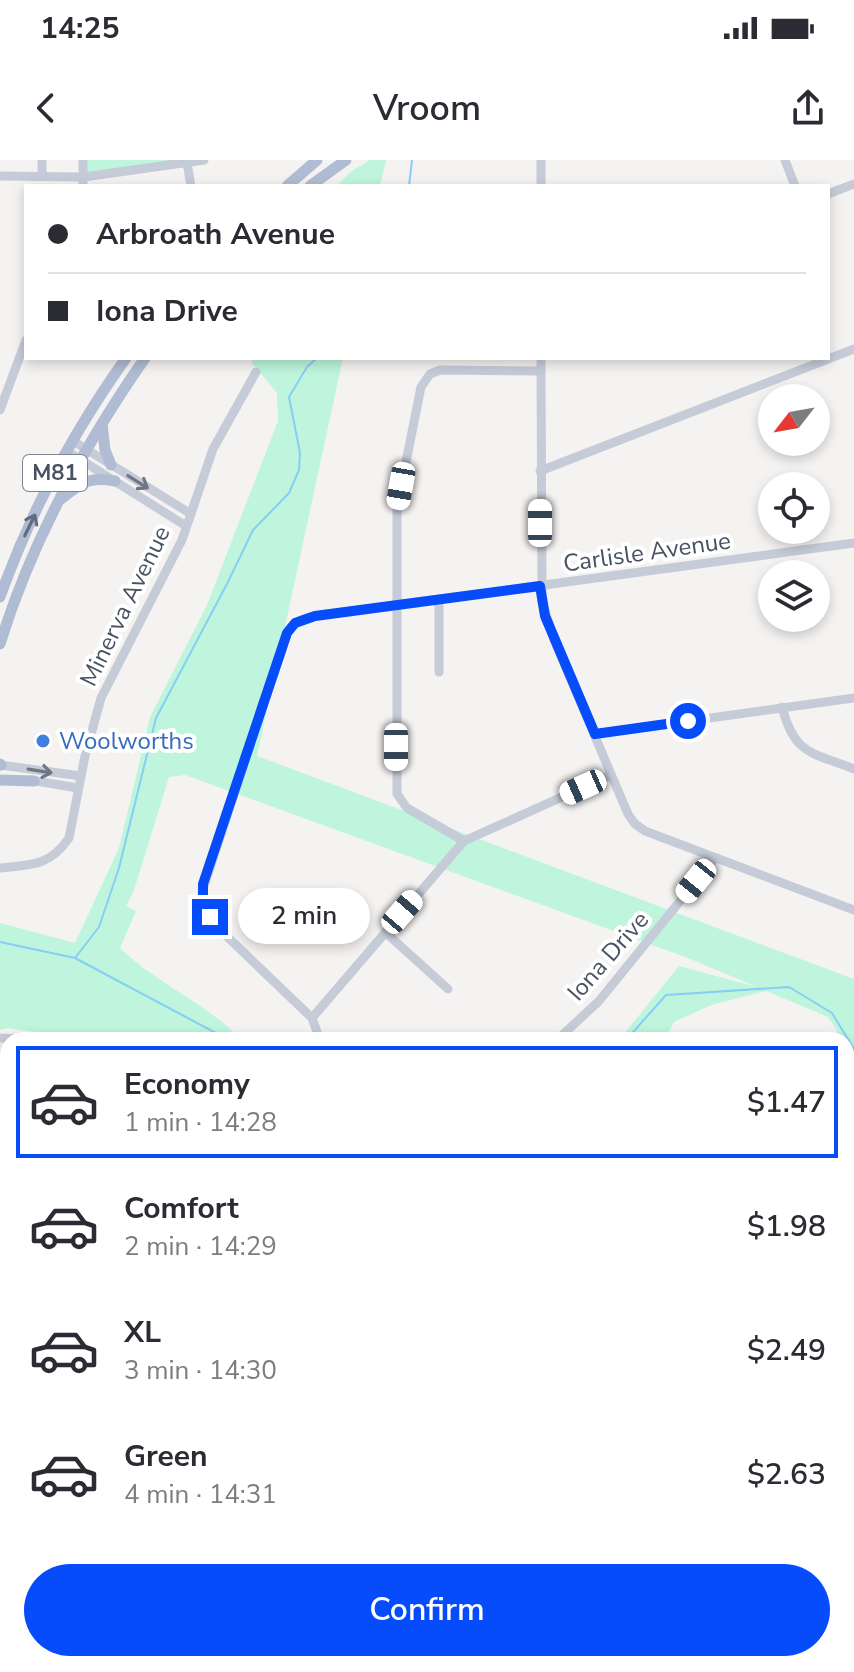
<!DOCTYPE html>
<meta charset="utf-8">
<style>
body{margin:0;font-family:"Nunito Sans",sans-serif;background:#f7f7f7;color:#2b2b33;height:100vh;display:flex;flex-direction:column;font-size:30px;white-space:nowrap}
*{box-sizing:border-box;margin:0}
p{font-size:26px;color:#7c7c81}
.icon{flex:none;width:44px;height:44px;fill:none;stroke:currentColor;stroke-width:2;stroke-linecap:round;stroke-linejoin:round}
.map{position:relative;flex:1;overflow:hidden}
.panel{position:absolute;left:0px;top:872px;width:854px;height:640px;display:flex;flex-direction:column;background:#fff;border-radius:24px 24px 0 0;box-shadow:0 4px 12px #0003}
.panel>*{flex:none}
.guide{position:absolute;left:24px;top:24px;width:806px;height:176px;border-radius:0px;box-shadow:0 4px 12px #0003;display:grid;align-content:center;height:176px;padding:0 24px;background:#fff}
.needle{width:52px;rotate:239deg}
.tools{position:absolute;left:758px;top:224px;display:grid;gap:16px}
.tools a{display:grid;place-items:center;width:72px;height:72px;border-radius:50%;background:#fff;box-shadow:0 4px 12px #0003;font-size:40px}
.end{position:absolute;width:36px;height:36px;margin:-18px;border:10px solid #074cfa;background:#fff;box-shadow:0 0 0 4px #fff}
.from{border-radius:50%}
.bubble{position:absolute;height:56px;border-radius:28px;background:#fff;box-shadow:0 4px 12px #0003;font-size:26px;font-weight:600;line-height:56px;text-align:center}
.car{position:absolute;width:24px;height:48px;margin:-24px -12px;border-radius:10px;box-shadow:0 0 6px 2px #0007;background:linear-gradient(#fff 24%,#345 0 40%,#fff 0 76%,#345 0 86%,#fff 0)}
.guide b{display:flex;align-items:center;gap:28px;height:76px;font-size:30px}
.guide b+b{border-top:2px solid #e1e1e2}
.guide i{width:20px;height:20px;background:#2b2b33}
ul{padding:14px 0 0;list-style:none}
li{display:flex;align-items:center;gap:24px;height:112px;margin:0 16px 12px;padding:0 8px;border:4px solid transparent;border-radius:0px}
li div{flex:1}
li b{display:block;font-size:30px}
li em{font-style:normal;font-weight:600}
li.selected{border-color:#074cfa}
li>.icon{width:72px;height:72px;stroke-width:1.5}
.action{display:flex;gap:16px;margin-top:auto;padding:16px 24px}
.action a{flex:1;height:92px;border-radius:48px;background:#074cfa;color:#fff;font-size:32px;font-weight:600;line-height:92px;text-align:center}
.status{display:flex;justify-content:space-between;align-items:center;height:56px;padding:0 40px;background:#fff;direction:ltr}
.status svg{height:22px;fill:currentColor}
header{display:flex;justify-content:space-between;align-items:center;height:104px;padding:0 24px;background:#fff;font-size:36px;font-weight:600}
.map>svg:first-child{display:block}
</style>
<div class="status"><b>14:25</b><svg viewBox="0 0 49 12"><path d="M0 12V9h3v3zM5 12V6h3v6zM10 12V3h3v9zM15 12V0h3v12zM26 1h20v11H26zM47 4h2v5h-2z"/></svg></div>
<header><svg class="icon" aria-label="back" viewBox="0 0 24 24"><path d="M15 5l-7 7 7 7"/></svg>Vroom<svg class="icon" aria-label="share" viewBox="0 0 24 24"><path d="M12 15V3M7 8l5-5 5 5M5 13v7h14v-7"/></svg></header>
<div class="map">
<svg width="854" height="1512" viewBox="0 0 854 1512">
<rect width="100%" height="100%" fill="#f5f3f2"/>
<g fill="#bef5dc">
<path d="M87,0H182L87,16Z"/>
<path d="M370,0H386L380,26H337L350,12Z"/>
<path d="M254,198H343L257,596L854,819V897L846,885V880H843L828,857L766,831L711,845L674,862L664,880H619L679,806L757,827L688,798L185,615L169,617L134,730L126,746L136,751L120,788C157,824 206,843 242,880H91L8,868L0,870V763L75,783L119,688L150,557L207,445L278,261L277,233L251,202Z"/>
</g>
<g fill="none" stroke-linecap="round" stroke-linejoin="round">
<g stroke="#87cef6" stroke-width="2">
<path d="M409,26L412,0"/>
<path d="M0,782L75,798L229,880"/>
<path d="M75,798L99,767L119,708L156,558L228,422L253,370L289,333L299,310L300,293L289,237L307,207L317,198"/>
<path d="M626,880L666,835L789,827L832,853L854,889"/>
</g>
<g stroke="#c5ccd8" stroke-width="9">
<path d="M785,0L795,26"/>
<path d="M187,3L191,26"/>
<path d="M0,16L84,17L204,0"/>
<path d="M42,16V0"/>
<path d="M83,26V0"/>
<path d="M541,26V0"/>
<path d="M828,34L854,24"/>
<path d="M541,198L542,441L554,480L628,654L635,664L645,671L854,750"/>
<path d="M0,250L26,180"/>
<path d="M73,281L191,354"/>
<path d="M67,291L186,366"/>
<path d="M540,311L854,189"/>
<path d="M439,512V439"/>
<path d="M782,547C795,596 812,592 854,609"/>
<path d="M595,574L854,538"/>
<path d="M0,605L81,616"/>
<path d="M30,620L78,628"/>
<path d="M464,681L407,648L397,634V347L421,227L430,214L440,210L541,211"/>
<path d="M0,708C31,705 50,706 69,678L85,596L101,538L182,380L213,289L256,212"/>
<path d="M385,772L448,829"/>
<path d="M312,858L464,681L611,615"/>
<path d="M0,878L44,880"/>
<path d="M320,880L312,858L216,766L206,748L202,732L287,473C294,462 302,459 315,456L854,383"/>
<path d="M557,880L599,841L715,698"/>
<path d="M0,943L8,941"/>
<path d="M846,996L854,1008"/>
<path d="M0,1030L8,1031"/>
<path d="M846,1161L847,1129"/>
<path d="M846,1292L854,1287"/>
<path d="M0,1294L8,1281"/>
<path d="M0,1332L8,1338"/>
<path d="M0,1423L8,1412"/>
<path d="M0,1435L8,1441"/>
<path d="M84,1504L88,1512"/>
<path d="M172,1504L176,1512"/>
<path d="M342,1504L362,1512"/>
<path d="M274,1512L277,1504"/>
<path d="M508,1512L511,1504"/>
</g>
<g stroke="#b0bcd3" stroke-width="11">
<path d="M287,26L317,0"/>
<path d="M310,26L346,0"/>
<path d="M102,264L105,290L111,305"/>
<path d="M61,339C82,323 88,316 115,321"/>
<path d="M0,437C30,353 74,271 126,198"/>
<path d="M0,484C32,380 83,287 145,198"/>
<path d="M0,604L1,605"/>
<path d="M0,620L34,621"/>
<path d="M0,1169L8,1172"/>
<path d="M0,1188L8,1192"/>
<path d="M752,1504L779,1512"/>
<path d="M803,1504L825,1512"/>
</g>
</g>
<defs><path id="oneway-shaft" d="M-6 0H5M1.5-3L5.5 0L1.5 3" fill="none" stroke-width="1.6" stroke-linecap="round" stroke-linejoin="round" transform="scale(2)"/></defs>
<g stroke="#6e7786">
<use href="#oneway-shaft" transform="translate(138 322) rotate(32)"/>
<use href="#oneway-shaft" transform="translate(40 611) rotate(9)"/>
</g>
<use stroke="#626c7f" href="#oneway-shaft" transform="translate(30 365) rotate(-64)"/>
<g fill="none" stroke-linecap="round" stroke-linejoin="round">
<path stroke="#074cfa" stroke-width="10" d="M210,757L203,739V724L287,473L295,463L315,456L540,426L545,456L595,574L688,561"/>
</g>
<circle fill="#3f7fe0" stroke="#fff" stroke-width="3" cx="43" cy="581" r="8"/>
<g text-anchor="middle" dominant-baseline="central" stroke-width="8" stroke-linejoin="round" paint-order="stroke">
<rect fill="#fff" stroke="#7f8692" stroke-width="2" x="23" y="295" width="64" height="36" rx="6"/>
<g font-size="22" font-weight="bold" fill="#485263">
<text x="55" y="313">M81</text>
</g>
<g font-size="24" fill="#485263" stroke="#fff">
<text transform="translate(647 392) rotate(-8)">Carlisle Avenue</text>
<text transform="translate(125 446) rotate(-64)">Minerva Avenue</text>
<text transform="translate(608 796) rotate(-49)">Iona Drive</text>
</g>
<g font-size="24" fill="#366cbe" stroke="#fff" text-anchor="start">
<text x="59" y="581">Woolworths</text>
</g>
</g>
</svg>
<div class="tools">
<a><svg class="needle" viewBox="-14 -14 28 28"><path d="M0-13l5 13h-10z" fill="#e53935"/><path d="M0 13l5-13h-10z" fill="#7c7c81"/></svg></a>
<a><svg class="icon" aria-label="locate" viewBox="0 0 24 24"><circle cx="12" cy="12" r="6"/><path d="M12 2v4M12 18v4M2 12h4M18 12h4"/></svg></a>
<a><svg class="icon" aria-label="layers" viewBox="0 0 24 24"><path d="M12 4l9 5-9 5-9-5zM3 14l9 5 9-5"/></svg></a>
</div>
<i class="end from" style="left:688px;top:561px"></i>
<i class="end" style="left:210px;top:757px"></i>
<div class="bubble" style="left:238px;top:728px;width:132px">2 min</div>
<i class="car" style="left:401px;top:326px;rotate:190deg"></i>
<i class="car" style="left:540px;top:363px;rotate:0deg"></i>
<i class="car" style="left:396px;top:587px;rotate:180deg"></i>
<i class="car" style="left:583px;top:627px;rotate:246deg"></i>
<i class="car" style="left:696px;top:721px;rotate:219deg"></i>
<i class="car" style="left:402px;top:752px;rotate:41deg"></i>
<div class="guide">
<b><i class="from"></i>Arbroath Avenue</b>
<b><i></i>Iona Drive</b>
</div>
<section class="panel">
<ul>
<li class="selected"><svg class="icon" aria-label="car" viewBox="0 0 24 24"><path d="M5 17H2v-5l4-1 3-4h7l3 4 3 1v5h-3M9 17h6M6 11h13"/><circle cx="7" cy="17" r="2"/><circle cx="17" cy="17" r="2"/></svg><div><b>Economy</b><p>1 min · 14:28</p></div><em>$1.47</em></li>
<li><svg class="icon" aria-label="car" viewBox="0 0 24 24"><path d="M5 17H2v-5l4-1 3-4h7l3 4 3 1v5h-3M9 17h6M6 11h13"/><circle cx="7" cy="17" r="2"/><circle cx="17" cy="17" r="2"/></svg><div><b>Comfort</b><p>2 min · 14:29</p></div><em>$1.98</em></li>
<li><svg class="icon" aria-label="car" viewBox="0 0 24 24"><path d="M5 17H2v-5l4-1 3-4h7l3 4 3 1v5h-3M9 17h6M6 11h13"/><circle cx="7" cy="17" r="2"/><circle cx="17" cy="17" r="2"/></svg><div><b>XL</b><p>3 min · 14:30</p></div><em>$2.49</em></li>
<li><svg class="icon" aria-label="car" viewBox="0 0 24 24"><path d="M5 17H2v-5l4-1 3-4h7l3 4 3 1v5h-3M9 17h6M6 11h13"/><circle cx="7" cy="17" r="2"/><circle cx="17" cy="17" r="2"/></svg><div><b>Green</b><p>4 min · 14:31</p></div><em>$2.63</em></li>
</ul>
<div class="action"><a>Confirm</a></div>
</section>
</div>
